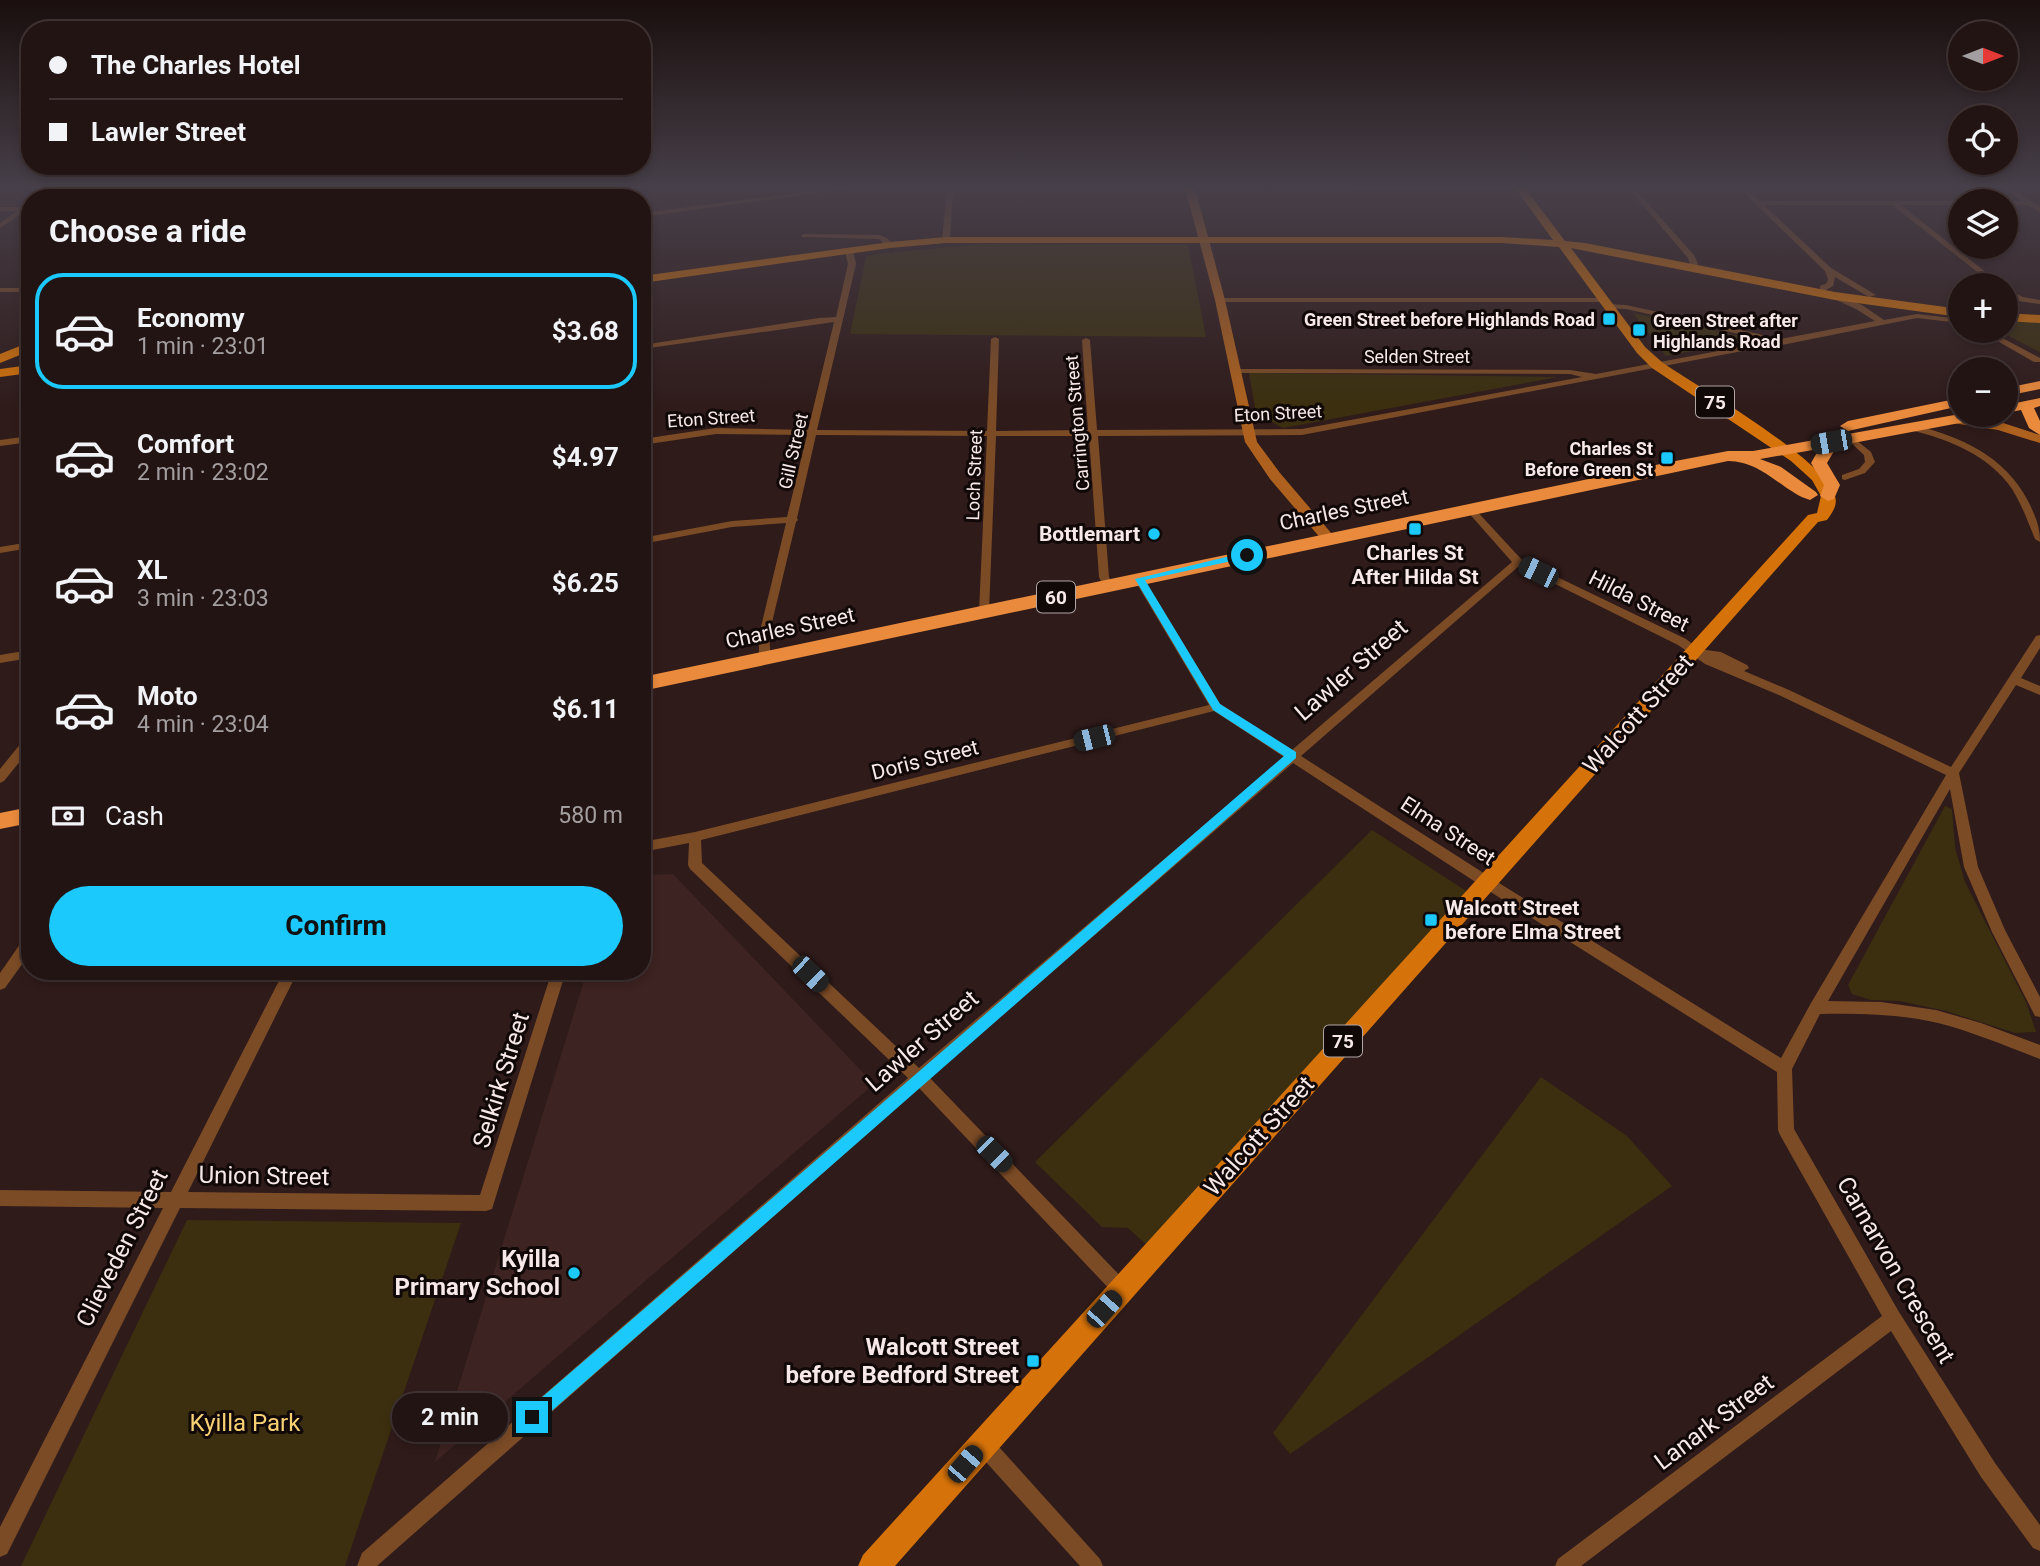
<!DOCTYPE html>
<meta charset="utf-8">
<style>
body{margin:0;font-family:Roboto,sans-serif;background:#2f2122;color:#f1f3f6;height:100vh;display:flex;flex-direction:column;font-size:26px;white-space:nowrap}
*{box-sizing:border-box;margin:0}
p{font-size:23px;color:#a39ea0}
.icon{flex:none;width:38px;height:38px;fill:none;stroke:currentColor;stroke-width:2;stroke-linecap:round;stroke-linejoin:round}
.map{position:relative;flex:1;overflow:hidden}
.details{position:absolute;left:21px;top:189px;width:630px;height:791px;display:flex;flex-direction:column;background:#231414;border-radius:28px;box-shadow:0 4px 10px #0003,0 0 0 2px #403334}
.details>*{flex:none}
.banner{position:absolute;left:21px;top:21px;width:630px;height:154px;border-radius:28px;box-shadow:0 4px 10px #0003,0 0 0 2px #403334;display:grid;align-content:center;height:154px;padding:0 28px;background:#231414}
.needle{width:46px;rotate:90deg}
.buttons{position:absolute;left:1948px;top:21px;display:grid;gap:14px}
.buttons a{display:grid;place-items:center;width:70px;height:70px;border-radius:50%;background:#231414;box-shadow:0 4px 10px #0003,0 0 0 2px #403334;font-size:35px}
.end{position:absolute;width:32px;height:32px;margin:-16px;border:9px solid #1cc9fc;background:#111;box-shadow:0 0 0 4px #111}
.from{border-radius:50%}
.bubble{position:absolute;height:49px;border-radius:24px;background:#231414;box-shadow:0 4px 10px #0003,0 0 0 2px #403334;font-size:23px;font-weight:700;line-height:49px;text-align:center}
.car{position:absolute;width:21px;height:42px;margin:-21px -10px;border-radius:9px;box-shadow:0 0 5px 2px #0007;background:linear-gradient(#222 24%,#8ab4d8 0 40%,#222 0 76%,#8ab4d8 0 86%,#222 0)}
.banner b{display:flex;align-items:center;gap:24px;height:66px;font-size:26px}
.banner b+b{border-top:2px solid #403334}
.banner i{width:18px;height:18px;background:#f1f3f6}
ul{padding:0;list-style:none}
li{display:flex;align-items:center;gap:21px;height:116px;margin:0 14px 10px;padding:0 14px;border:4px solid transparent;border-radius:28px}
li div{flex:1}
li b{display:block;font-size:26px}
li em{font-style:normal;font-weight:700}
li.active{border-color:#1cc9fc}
li>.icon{width:63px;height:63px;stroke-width:1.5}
h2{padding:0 28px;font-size:32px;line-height:84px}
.pay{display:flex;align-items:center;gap:18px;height:77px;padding:0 28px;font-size:26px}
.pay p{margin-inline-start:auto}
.action{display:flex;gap:14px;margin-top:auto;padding:14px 28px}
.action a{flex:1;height:80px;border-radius:42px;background:#1cc9fc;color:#111;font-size:28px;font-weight:700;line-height:80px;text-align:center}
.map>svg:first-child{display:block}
</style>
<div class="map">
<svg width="2040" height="1566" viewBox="0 0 2040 1566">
<rect width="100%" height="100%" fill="#2f1b1a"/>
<path fill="#3d2321" d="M673,874L874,1084L435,1462L587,971H642V875Z"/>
<g fill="#3b2f0f">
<path d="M983,244L1188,245L1206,337L850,334L866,257L876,254Z"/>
<path d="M1633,313L1755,339L1666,356Z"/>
<path d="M2006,319L2040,321V352L1999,331H2006Z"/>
<path d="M1249,373H1257L1558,377L1283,428L1256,414Z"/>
<path d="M1945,806L1952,809L1955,848L1965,882L2026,1002L2036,1032L2015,1033L1946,1011L1900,1001L1871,1000L1852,994L1848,985Z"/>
<path d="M1372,830L1471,894L1151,1249L1128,1228L1102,1227L1035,1162Z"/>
<path d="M1541,1077L1627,1136L1672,1186L1290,1454L1273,1433Z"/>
<path d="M187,1220L461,1223L345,1566H21Z"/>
</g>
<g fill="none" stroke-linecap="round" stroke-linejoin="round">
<g fill="#7b4b26" fill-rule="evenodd">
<path d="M50,188H57L45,198H37Z"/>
<path d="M167,188H174L162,198H155Z"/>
<path d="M447,188H464L402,198H382Z"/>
<path d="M476,188H482L474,198H467Z"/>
<path d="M836,188H854L642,217V213Z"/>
<path d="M947,188H953L950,240L946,242L942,240Z"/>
<path d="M1346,188H1524V189L1521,191L1349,190Z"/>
<path d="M1628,188H1634L1694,255L1698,264L1695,269H1689L1690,264L1688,258Z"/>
<path d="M1739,188H1746L1759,201H1961L1960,205H1901L2002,285H1994L1892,205H1764L1831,268L1876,295L1869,297L1835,277L1833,286L1826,290H1820V286L1827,283L1828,279L1825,271Z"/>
<path d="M2005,188H2012L2040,207V212L2028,205H2006V201H2022Z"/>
<path d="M30,203V208L0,228V223L17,211H0V207H23Z"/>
<path d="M804,234L880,235L887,238L894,245L887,247L879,239L802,237V235Z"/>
<path d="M849,249L853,251L856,264L817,430L987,431L991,339L995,337L999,339L996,431L1088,430L1082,340L1086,338L1090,340L1097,430L1302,429L1582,377L1570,374L1236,373H1233V369L1570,370L1596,374L1766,342L1757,338L1626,309L1606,308L1605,306L1609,304L1626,305L1759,334L1775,340L1875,321L1856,309L1832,298V294H1835L1862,305L1884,320L1917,314L1960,319V323L1917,318L1777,346L1774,345L1302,435L1098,436L1109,577L1113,585L1108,588L1104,587L1099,577L1089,436H996L989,612L984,615L979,612L987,436L816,435L797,518L798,520L796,522L769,635L771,659L765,663L759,659V635L786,523L732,527L642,544V538L732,521L787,517L807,435L716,434L642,445V439L716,428L808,430L834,322L642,349V345L819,318L836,317L848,264L845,251Z"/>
<rect x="0" y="288" width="30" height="4"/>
<path d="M2006,289L2023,297L2040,300V304L2018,301L2006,294Z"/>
<path d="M1217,298H1605L1609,300L1605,302H1217Z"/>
<path d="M1980,331H1989L2040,358V362H2034Z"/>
<path d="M1913,425C1960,436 2005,456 2028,501C2035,515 2040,526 2040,542L2035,539C2028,522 2022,505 2012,489C1989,455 1948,439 1910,430V426Z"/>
<path d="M30,436V442L0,446V440Z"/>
<path d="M1851,436L1871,452L1875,462L1865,473L1845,480L1842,479V475L1859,469L1865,462L1864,455L1847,439Z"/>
<path d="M1470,506L1473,507L1522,560L1686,639L1699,649L1721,652L1747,665L1749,668L1744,671L1789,690L1951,767L2036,636L2040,635V648L2021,678L2040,686V695L2016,685L1959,773L1978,867L2005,930L2040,997V1017L2035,1016L1992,932L1964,867L1950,789L1828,1001L1881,1002L1936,1010L1981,1023L2040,1045V1059C2006,1046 1973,1032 1938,1023C1900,1014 1860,1013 1820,1014L1792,1069L1794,1129L1899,1312L1995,1463L2040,1525V1551L2033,1548L1981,1477L1891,1331L1581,1566H1555L1558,1559L1882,1316L1780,1135L1778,1130L1777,1072L1497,896L1293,763L930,1078L1128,1284L1131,1290L1128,1296L1122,1299L1116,1296L919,1088L377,1566H357L362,1553L908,1078L690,869L688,865L689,843L642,852V842L695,832L1209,705L1134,579L1139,576L1144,579L1220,704L1292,750L1512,562L1467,511V507ZM1519,566L1678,645L1705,664L1781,696L1946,775L1811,1003L1781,1058L1507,888L1301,756ZM1214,711L1284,757L919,1068L702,863L701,840Z"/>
<path d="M30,542V548L0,553V547Z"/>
<path d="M30,650V658L0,663V655Z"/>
<path d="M30,736V749L4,781L0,783V769L26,737Z"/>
<path d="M30,935V953L5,988L0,990V973L25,937Z"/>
<path d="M284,971H298L188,1192L480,1195L552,971H566L492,1209L486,1211L180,1208L7,1554L0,1557V1527L163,1208L0,1206V1190L171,1192Z"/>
<path d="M983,1435L990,1437L1100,1559L1103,1566H1080L976,1451L974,1444L976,1437Z"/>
</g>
<g fill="#ae611e" fill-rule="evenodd">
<path d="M1185,188H1195L1225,300L1257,442L1280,473L1332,534V540H1322L1270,479L1245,442L1215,300Z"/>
<path d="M1957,416L2000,422L2040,435V443L1998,430L1953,423L1951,420Z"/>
</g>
<g fill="#d57209" fill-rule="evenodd">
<path d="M333,188H346L330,198H317Z"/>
<path d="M1515,188H1525L1565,241L1585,243L1835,292L1960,309V317L1835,300L1571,248L1645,347L1663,363C1697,386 1826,460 1835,496C1838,505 1832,513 1827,520L1818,522L895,1566H858L863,1555L1808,515L1817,513L1821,496L1812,480L1791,461L1652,368L1637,353L1559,247L1502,243H946L890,248L642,283V276L890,242L946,237H1502L1553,240Z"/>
<path d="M2006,313L2040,315V323L2006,321Z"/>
<path d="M30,342V351L0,363V354Z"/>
<path d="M30,365V373L0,377V369Z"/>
</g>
<g fill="#e98a3c" fill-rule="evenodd">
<path d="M2040,381V389L2006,396V388Z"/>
<path d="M1960,398V406L1848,431L1840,426L1848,421Z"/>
<path d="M2040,398V406L2034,408L2040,421V435L2029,428L2021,410L2006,413V405Z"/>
<path d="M1960,414L1988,415L1981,419L1837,446L1827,463L1840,485L1834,499L1828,501L1820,496L1824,485L1811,463L1819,449L1760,459L1781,467L1816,492L1818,495L1810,500C1784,493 1763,461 1728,461L642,691V677L1670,462L1728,451H1753Z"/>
<path d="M30,807V823L0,829V813Z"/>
</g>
</g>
<linearGradient id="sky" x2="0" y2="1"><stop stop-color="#1a0f0e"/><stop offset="0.46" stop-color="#473f49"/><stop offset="1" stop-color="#473f49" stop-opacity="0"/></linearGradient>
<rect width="2040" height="407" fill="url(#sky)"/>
<path fill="#1cc9fc" d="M1247,552L1250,553V557L1145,580L1220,704L1296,752V758L538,1423L532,1426L526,1423L524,1417L526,1411L1284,756L1213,710L1135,579Z"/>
<g fill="#1cc9fc" stroke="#110808" stroke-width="2.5">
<rect x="1602" y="312" width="14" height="14" rx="3.5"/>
<rect x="1632" y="323" width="14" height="14" rx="3.5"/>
<rect x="1660" y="451" width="14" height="14" rx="3.5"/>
<rect x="1408" y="522" width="14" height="14" rx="3.5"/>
<circle cx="1154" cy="534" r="7"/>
<rect x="1424" y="913" width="14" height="14" rx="3.5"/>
<circle cx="574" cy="1273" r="7"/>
<rect x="1026" y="1354" width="14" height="14" rx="3.5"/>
</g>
<g text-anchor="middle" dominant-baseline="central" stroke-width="6" stroke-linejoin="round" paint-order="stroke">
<g font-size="18" font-weight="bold" fill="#f7e9e8" stroke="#110808" text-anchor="end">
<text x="1595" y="319">Green Street before Highlands Road</text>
<text x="1653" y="320" text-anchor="start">Green Street after<tspan x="1653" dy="21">Highlands Road</tspan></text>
<text x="1653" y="448">Charles St<tspan x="1653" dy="21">Before Green St</tspan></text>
</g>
<g font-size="18" fill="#f7e9e8" stroke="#110808">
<text x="1417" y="356">Selden Street</text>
<text transform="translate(1278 413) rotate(-3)">Eton Street</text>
<text transform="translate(711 418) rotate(-4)">Eton Street</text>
<text transform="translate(1077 423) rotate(-95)">Carrington Street</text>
<text transform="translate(793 451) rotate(-77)">Gill Street</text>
<text transform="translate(974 475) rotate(-88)">Loch Street</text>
</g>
<g fill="#110808" stroke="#b2a6a5" stroke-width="2">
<rect x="1696" y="386.5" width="38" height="31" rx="5"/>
<rect x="1037" y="581.5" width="38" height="31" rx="5"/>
<rect x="1324" y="1025.5" width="38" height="31" rx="5"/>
</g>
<g font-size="19" font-weight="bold" fill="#f7e9e8">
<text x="1715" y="402">75</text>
<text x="1056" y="597">60</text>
<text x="1343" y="1041">75</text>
</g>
<g font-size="21" fill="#f7e9e8" stroke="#110808">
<text transform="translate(1344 510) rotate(-12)">Charles Street</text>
<text transform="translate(1639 601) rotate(27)">Hilda Street</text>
<text transform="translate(790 628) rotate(-12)">Charles Street</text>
<text transform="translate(925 760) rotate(-14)">Doris Street</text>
<text transform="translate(1448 831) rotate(33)">Elma Street</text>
</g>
<g font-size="21" font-weight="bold" fill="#f7e9e8" stroke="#110808" text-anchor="end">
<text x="1140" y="534">Bottlemart</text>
<text x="1415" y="553" text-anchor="middle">Charles St<tspan x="1415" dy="24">After Hilda St</tspan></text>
<text x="1445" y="908" text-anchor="start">Walcott Street<tspan x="1445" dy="24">before Elma Street</tspan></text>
</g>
<g font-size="24" fill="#f7e9e8" stroke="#110808">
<text transform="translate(1351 670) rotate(-41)">Lawler Street</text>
<text transform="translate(1638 714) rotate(-48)">Walcott Street</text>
<text transform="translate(922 1041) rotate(-41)">Lawler Street</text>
<text transform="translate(501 1080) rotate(-73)">Selkirk Street</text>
<text transform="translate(1259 1136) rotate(-48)">Walcott Street</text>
<text transform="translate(264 1176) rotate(1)">Union Street</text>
<text transform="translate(122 1248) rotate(-63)">Clieveden Street</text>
<text transform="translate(1896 1270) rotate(60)">Carnarvon Crescent</text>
<text transform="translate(1714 1422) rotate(-37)">Lanark Street</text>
</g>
<g font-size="24" font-weight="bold" fill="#f7e9e8" stroke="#110808" text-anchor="end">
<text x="560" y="1259">Kyilla<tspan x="560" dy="28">Primary School</tspan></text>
<text x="1019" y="1347">Walcott Street<tspan x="1019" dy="28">before Bedford Street</tspan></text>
</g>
<g font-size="24" fill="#f8d272" stroke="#110808">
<text x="245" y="1423">Kyilla Park</text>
</g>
</g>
</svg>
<div class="buttons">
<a><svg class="needle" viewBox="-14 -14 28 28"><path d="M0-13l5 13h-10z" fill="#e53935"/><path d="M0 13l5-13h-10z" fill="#a39ea0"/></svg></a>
<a><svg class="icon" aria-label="locate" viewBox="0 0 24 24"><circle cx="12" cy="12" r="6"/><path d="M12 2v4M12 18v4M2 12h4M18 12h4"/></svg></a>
<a><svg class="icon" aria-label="layers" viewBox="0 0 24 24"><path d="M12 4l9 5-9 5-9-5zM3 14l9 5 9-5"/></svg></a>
<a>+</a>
<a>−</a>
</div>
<i class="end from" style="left:1247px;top:555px"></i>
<i class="end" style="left:532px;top:1417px"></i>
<div class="bubble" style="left:392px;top:1393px;width:116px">2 min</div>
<i class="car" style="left:1831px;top:442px;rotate:260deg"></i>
<i class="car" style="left:1538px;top:572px;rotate:296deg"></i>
<i class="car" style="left:1094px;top:738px;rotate:256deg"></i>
<i class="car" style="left:810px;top:974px;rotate:134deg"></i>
<i class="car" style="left:994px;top:1154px;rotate:135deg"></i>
<i class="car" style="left:1104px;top:1309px;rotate:42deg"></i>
<i class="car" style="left:965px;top:1464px;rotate:41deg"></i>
<div class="banner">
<b><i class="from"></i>The Charles Hotel</b>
<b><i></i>Lawler Street</b>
</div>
<section class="details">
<h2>Choose a ride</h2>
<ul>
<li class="active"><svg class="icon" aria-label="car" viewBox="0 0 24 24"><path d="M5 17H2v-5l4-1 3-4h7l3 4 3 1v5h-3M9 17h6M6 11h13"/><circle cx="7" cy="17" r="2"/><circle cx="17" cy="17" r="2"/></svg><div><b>Economy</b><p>1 min · 23:01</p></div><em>$3.68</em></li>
<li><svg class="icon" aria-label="car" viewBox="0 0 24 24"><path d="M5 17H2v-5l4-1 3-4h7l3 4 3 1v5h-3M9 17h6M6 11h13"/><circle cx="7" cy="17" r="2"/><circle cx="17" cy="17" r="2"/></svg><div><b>Comfort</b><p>2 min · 23:02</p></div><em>$4.97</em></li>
<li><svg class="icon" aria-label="car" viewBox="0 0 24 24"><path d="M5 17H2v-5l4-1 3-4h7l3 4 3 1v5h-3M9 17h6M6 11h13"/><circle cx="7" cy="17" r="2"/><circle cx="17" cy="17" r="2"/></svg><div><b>XL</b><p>3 min · 23:03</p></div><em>$6.25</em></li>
<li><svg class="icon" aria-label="car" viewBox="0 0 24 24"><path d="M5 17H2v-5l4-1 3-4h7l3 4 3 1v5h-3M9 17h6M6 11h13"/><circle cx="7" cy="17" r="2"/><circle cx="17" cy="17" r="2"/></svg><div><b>Moto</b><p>4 min · 23:04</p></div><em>$6.11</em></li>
</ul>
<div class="pay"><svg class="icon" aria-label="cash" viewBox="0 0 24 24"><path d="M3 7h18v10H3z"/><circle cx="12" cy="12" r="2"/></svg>Cash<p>580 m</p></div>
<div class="action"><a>Confirm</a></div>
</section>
</div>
